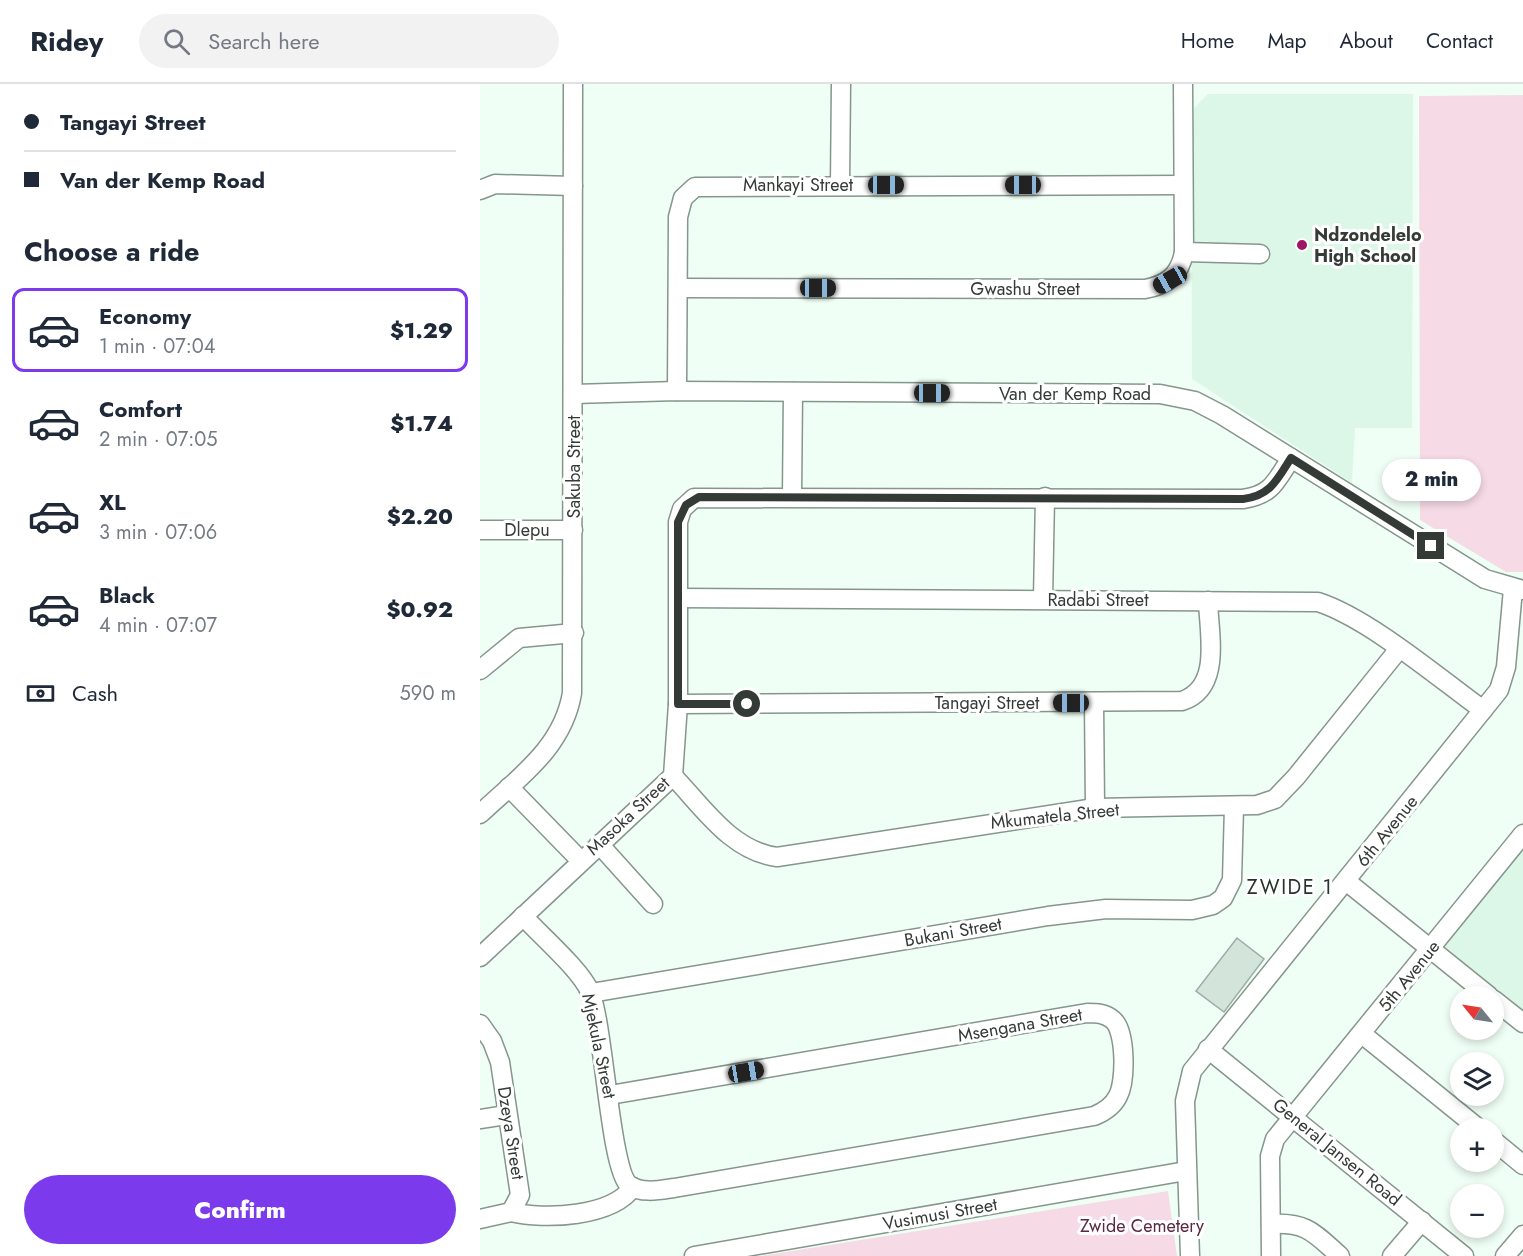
<!DOCTYPE html>
<meta charset="utf-8">
<style>
body{margin:0;font-family:Jost,sans-serif;background:#f2f2f3;color:#1f2937;height:100vh;display:flex;flex-direction:column;font-size:22px;white-space:nowrap}
*{box-sizing:border-box;margin:0}
p{font-size:20px;color:#747a83}
.icon{flex:none;width:33px;height:33px;fill:none;stroke:currentColor;stroke-width:2;stroke-linecap:round;stroke-linejoin:round}
.map{position:relative;flex:1;overflow:hidden}
.details{display:flex;flex-direction:column;background:#fff;width:480px}
.details>*{flex:none}
.banner{display:grid;align-content:center;height:132px;padding:0 24px;background:#fff}
.needle{width:39px;rotate:300deg}
.fabs{position:absolute;left:970px;top:902px;display:grid;gap:12px}
.fabs a{display:grid;place-items:center;width:54px;height:54px;border-radius:50%;background:#fff;box-shadow:0 3px 9px #0003;font-size:30px}
.end{position:absolute;width:27px;height:27px;margin:-14px;border:8px solid #343b37;background:#fff;box-shadow:0 0 0 3px #fff}
.from{border-radius:50%}
.bubble{position:absolute;height:42px;border-radius:21px;background:#fff;box-shadow:0 3px 9px #0003;font-size:20px;font-weight:800;line-height:42px;text-align:center}
.car{position:absolute;width:18px;height:36px;margin:-18px -9px;border-radius:8px;box-shadow:0 0 4px 2px #0007;background:linear-gradient(#222 24%,#8ab4d8 0 40%,#222 0 76%,#8ab4d8 0 86%,#222 0)}
.banner b{display:flex;align-items:center;gap:21px;height:57px;font-size:22px}
.banner b+b{border-top:2px solid #e0e1e3}
.banner i{width:15px;height:15px;background:#1f2937}
ul{padding:0;list-style:none}
li{display:flex;align-items:center;gap:18px;height:84px;margin:0 12px 9px;padding:0 12px;border:3px solid transparent;border-radius:12px}
li div{flex:1}
li b{display:block;font-size:22px}
li em{font-style:normal;font-weight:800}
li.current{border-color:#7c3aed}
li>.icon{width:54px;height:54px;stroke-width:1.5}
h2{padding:0 24px;font-size:27px;line-height:72px}
.pay{display:flex;align-items:center;gap:15px;height:66px;padding:0 24px;font-size:22px}
.pay p{margin-inline-start:auto}
.cta{display:flex;gap:12px;margin-top:auto;padding:12px 24px}
.cta a{flex:1;height:69px;border-radius:36px;background:#7c3aed;color:#fff;font-size:24px;font-weight:800;line-height:69px;text-align:center}
header{display:flex;align-items:center;gap:36px;box-sizing:border-box;height:84px;padding:0 30px;background:#fff;border-bottom:2px solid #e0e1e3}
header strong{font-size:28px}
nav{display:flex;gap:33px;margin-inline-start:auto;font-size:21px}
.search{width:420px;height:54px;background:#f2f2f3;display:flex;align-items:center;gap:15px;box-sizing:border-box;padding:0 21px;border-radius:33px;color:#747a83;font-size:22px}
main{display:flex;flex:1;min-height:0}
.map>svg:first-child{display:block}
</style>
<header>
<strong>Ridey</strong>
<div class="search"><svg class="icon" aria-label="search" viewBox="0 0 24 24"><circle cx="10" cy="10" r="6"/><path d="M15 15l6 6"/></svg>Search here</div>
<nav><a>Home</a><a>Map</a><a>About</a><a>Contact</a></nav>
</header>
<main>
<section class="details">
<div class="banner">
<b><i class="from"></i>Tangayi Street</b>
<b><i></i>Van der Kemp Road</b>
</div>
<h2>Choose a ride</h2>
<ul>
<li class="current"><svg class="icon" aria-label="car" viewBox="0 0 24 24"><path d="M5 17H2v-5l4-1 3-4h7l3 4 3 1v5h-3M9 17h6M6 11h13"/><circle cx="7" cy="17" r="2"/><circle cx="17" cy="17" r="2"/></svg><div><b>Economy</b><p>1 min · 07:04</p></div><em>$1.29</em></li>
<li><svg class="icon" aria-label="car" viewBox="0 0 24 24"><path d="M5 17H2v-5l4-1 3-4h7l3 4 3 1v5h-3M9 17h6M6 11h13"/><circle cx="7" cy="17" r="2"/><circle cx="17" cy="17" r="2"/></svg><div><b>Comfort</b><p>2 min · 07:05</p></div><em>$1.74</em></li>
<li><svg class="icon" aria-label="car" viewBox="0 0 24 24"><path d="M5 17H2v-5l4-1 3-4h7l3 4 3 1v5h-3M9 17h6M6 11h13"/><circle cx="7" cy="17" r="2"/><circle cx="17" cy="17" r="2"/></svg><div><b>XL</b><p>3 min · 07:06</p></div><em>$2.20</em></li>
<li><svg class="icon" aria-label="car" viewBox="0 0 24 24"><path d="M5 17H2v-5l4-1 3-4h7l3 4 3 1v5h-3M9 17h6M6 11h13"/><circle cx="7" cy="17" r="2"/><circle cx="17" cy="17" r="2"/></svg><div><b>Black</b><p>4 min · 07:07</p></div><em>$0.92</em></li>
</ul>
<div class="pay"><svg class="icon" aria-label="cash" viewBox="0 0 24 24"><path d="M3 7h18v10H3z"/><circle cx="12" cy="12" r="2"/></svg>Cash<p>590 m</p></div>
<div class="cta"><a>Confirm</a></div>
</section>
<div class="map">
<svg width="1043" height="1172" viewBox="0 0 1043 1172">
<rect width="100%" height="100%" fill="#f0fff6"/>
<g fill="#dcf7e7">
<path d="M728,10H933L932,344H875L872,399L712,295L711,27Z"/>
<path d="M1043,758V926L962,861Z"/>
</g>
<g fill="#f6dae5">
<path d="M1043,11V488H1026L940,436L939,12Z"/>
<path d="M688,1107L697,1172H280Z"/>
</g>
<path fill="#d3e5db" stroke="#9cada3" stroke-width="1.5" d="M757,854L784,875L744,928L716,907Z"/>
<g fill="none" stroke-linecap="round" stroke-linejoin="round">
<g stroke="#85968c" stroke-width="21">
<g id="minor">
<path d="M360,101L361,0"/>
<path d="M0,106L15,100L93,102"/>
<path d="M704,168L780,170"/>
<path d="M199,204L665,205C687,201 700,191 704,168L703,0"/>
<path d="M197,307L198,133L203,114L215,103L703,101"/>
<path d="M94,310L197,307L680,310L715,317L742,331L1005,495L1043,506"/>
<path d="M312,412L313,308"/>
<path d="M0,446H93"/>
<path d="M199,514L838,518C888,534 959,594 1003,626"/>
<path d="M563,515L565,413"/>
<path d="M0,586L39,554L94,549"/>
<path d="M614,619L615,724"/>
<path d="M198,620L702,617C742,604 729,550 728,517"/>
<path d="M193,692C223,723 251,767 297,773L615,724L777,721L795,715L816,693L919,565"/>
<path d="M29,703L101,777"/>
<path d="M0,730C38,694 83,664 92,609L93,0"/>
<path d="M119,760L173,820"/>
<path d="M866,797L1009,912"/>
<path d="M43,832C60,851 101,886 110,908C124,942 130,1085 149,1101C162,1110 180,1106 194,1104L614,1032C624,1028 633,1022 638,1012C646,997 646,947 633,936C625,929 616,929 607,929L130,1011"/>
<path d="M0,873L193,692L198,620V438L202,425L214,414L763,415C792,411 796,397 811,374"/>
<path d="M111,909L568,832L626,825L712,826L733,821L743,814L752,796L754,723"/>
<path d="M1014,916L1043,939"/>
<path d="M0,940L12,957L20,978L40,1111L31,1128L0,1135"/>
<path d="M882,950L998,1044"/>
<path d="M728,965L984,1172"/>
<path d="M0,1035L26,1031"/>
<path d="M1014,1057L1043,1081"/>
<path d="M31,1128C65,1136 132,1133 153,1103"/>
<path d="M791,1140C827,1138 834,1149 860,1172"/>
<path d="M214,1172L706,1087"/>
<path d="M710,1172L705,1017L712,987L1019,606L1026,583L1033,505"/>
<path d="M791,1172L790,1072L795,1055L1043,750"/>
<path d="M912,1172L942,1137"/>
<path d="M1025,1172L1043,1151"/>
</g>
</g>
<use href="#minor" stroke="#fff" stroke-width="18"/>
</g>
<g fill="none" stroke-linecap="round" stroke-linejoin="round">
<path stroke="#343b37" stroke-width="8" d="M267,620H198V438L206,421L219,413L763,415C790,412 797,396 811,374L951,462"/>
</g>
<circle fill="#9f1664" stroke="#fff" stroke-width="2" cx="822" cy="161" r="6"/>
<g text-anchor="middle" dominant-baseline="central" stroke-width="6" stroke-linejoin="round" paint-order="stroke">
<g font-size="18" fill="#343b37" stroke="#fff">
<text x="318" y="101">Mankayi Street</text>
<text x="545" y="205">Gwashu Street</text>
<text x="595" y="310">Van der Kemp Road</text>
<text transform="translate(94 383) rotate(-90)">Sakuba Street</text>
<text x="47" y="446">Dlepu</text>
<text x="618" y="516">Radabi Street</text>
<text x="507" y="619">Tangayi Street</text>
<text transform="translate(148 732) rotate(-43)">Masoka Street</text>
<text transform="translate(575 732) rotate(-6)">Mkumatela Street</text>
<text transform="translate(907 747) rotate(-51)">6th Avenue</text>
<text transform="translate(473 848) rotate(-10)">Bukani Street</text>
<text transform="translate(929 892) rotate(-51)">5th Avenue</text>
<text transform="translate(540 941) rotate(-10)">Msengana Street</text>
<text transform="translate(119 962) rotate(78)">Mjekula Street</text>
<text transform="translate(31 1049) rotate(81)">Dzeya Street</text>
<text transform="translate(857 1068) rotate(39)">General Jansen Road</text>
<text transform="translate(460 1130) rotate(-10)">Vusimusi Street</text>
</g>
<g font-size="18" font-weight="bold" fill="#343b37" stroke="#fff" text-anchor="start">
<text x="834" y="151">Ndzondelelo<tspan x="834" dy="21">High School</tspan></text>
</g>
<g font-size="18" fill="#5b2a41" stroke="#fff">
<text x="662" y="1142">Zwide Cemetery</text>
</g>
<g font-size="20" letter-spacing="1.5" fill="#24332b" stroke="#fff">
<text x="810" y="803">ZWIDE 1</text>
</g>
</g>
</svg>
<div class="fabs">
<a><svg class="needle" viewBox="-14 -14 28 28"><path d="M0-13l5 13h-10z" fill="#e53935"/><path d="M0 13l5-13h-10z" fill="#747a83"/></svg></a>
<a><svg class="icon" aria-label="layers" viewBox="0 0 24 24"><path d="M12 4l9 5-9 5-9-5zM3 14l9 5 9-5"/></svg></a>
<a>+</a>
<a>−</a>
</div>
<i class="end from" style="left:267px;top:620px"></i>
<i class="end" style="left:951px;top:462px"></i>
<div class="bubble" style="left:902px;top:375px;width:99px">2 min</div>
<i class="car" style="left:406px;top:101px;rotate:90deg"></i>
<i class="car" style="left:543px;top:101px;rotate:270deg"></i>
<i class="car" style="left:690px;top:196px;rotate:241deg"></i>
<i class="car" style="left:338px;top:204px;rotate:90deg"></i>
<i class="car" style="left:452px;top:309px;rotate:90deg"></i>
<i class="car" style="left:591px;top:619px;rotate:270deg"></i>
<i class="car" style="left:266px;top:988px;rotate:80deg"></i>
</div>
</main>
